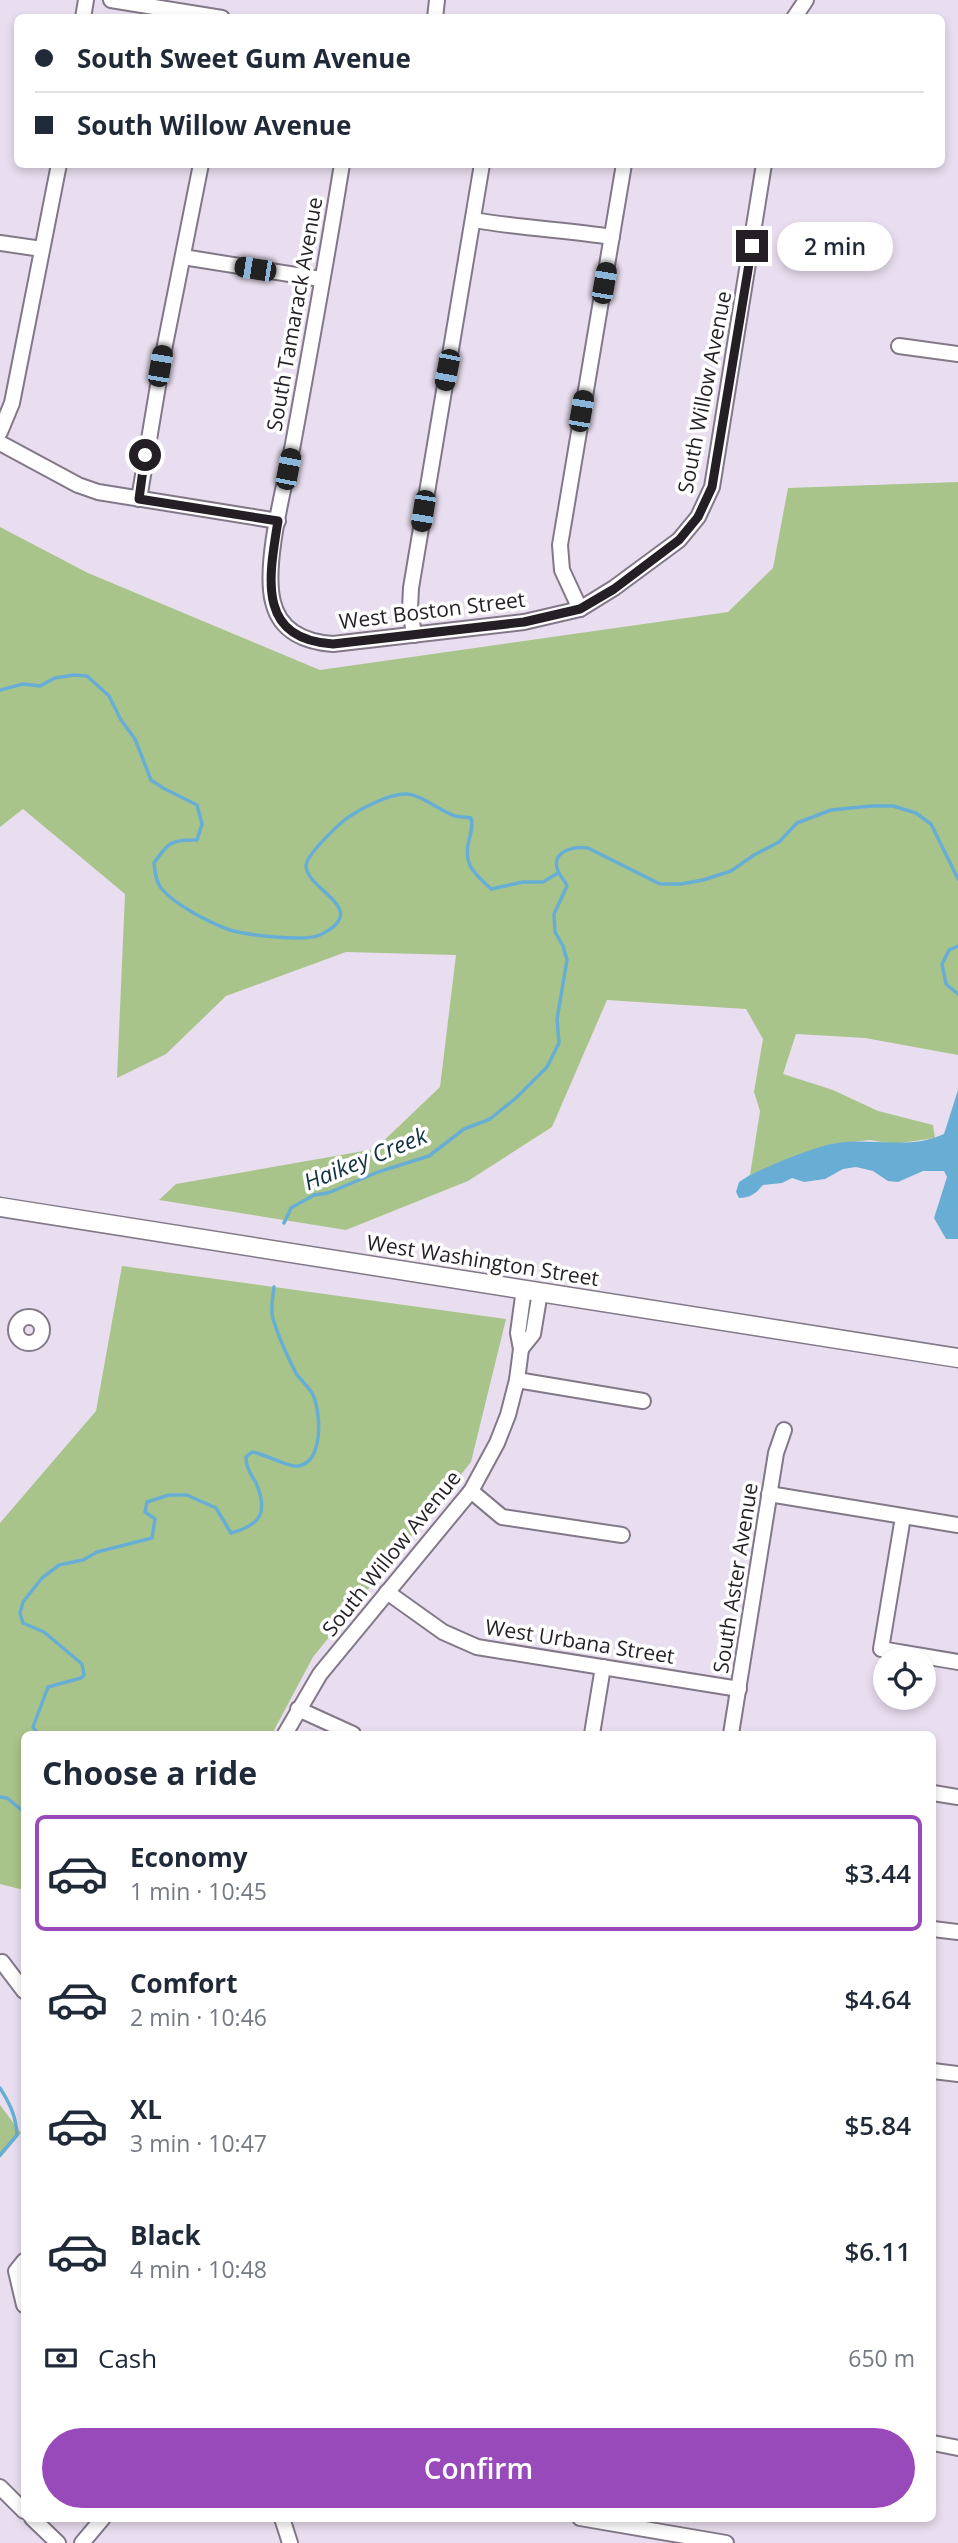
<!DOCTYPE html>
<meta charset="utf-8">
<style>
body{margin:0;font-family:"Open Sans",sans-serif;background:#f2f2f3;color:#1f2937;height:100vh;display:flex;flex-direction:column;font-size:26px;white-space:nowrap}
*{box-sizing:border-box;margin:0}
p{font-size:23px;color:#747a83}
.icon{flex:none;width:38px;height:38px;fill:none;stroke:currentColor;stroke-width:2;stroke-linecap:round;stroke-linejoin:round}
.map{position:relative;flex:1;overflow:hidden}
.details{position:absolute;left:21px;top:1731px;width:915px;height:791px;display:flex;flex-direction:column;background:#fff;border-radius:10px;box-shadow:0 4px 10px #0003}
.details>*{flex:none}
.guide{position:absolute;left:14px;top:14px;width:931px;height:154px;border-radius:10px;box-shadow:0 4px 10px #0003;display:grid;align-content:center;height:154px;padding:0 21px;background:#fff}
.fabs{position:absolute;left:873px;top:1647px;display:grid;gap:14px}
.fabs a{display:grid;place-items:center;width:63px;height:63px;border-radius:50%;background:#fff;box-shadow:0 4px 10px #0003;font-size:35px}
.end{position:absolute;width:32px;height:32px;margin:-16px;border:9px solid #231f25;background:#fff;box-shadow:0 0 0 4px #fff}
.from{border-radius:50%}
.bubble{position:absolute;height:49px;border-radius:24px;background:#fff;box-shadow:0 4px 10px #0003;font-size:23px;font-weight:600;line-height:49px;text-align:center}
.car{position:absolute;width:21px;height:42px;margin:-21px -10px;border-radius:9px;box-shadow:0 0 5px 2px #0007;background:linear-gradient(#222 24%,#8ab4d8 0 40%,#222 0 76%,#8ab4d8 0 86%,#222 0)}
.guide b{display:flex;align-items:center;gap:24px;height:66px;font-size:26px}
.guide b+b{border-top:2px solid #e0e1e3}
.guide i{width:18px;height:18px;background:#1f2937}
ul{padding:0;list-style:none}
li{display:flex;align-items:center;gap:21px;height:116px;margin:0 14px 10px;padding:0 7px;border:4px solid transparent;border-radius:10px}
li div{flex:1}
li b{display:block;font-size:26px}
li em{font-style:normal;font-weight:600}
li.selected{border-color:#994aba}
li>.icon{width:63px;height:63px;stroke-width:1.5}
h2{padding:0 21px;font-size:32px;line-height:84px}
.pay{display:flex;align-items:center;gap:18px;height:77px;padding:0 21px;font-size:26px}
.pay p{margin-inline-start:auto}
.button{display:flex;gap:14px;margin-top:auto;padding:14px 21px}
.button a{flex:1;height:80px;border-radius:42px;background:#994aba;color:#fff;font-size:28px;font-weight:600;line-height:80px;text-align:center}
.map>svg:first-child{display:block}
</style>
<div class="map">
<svg width="958" height="2543" viewBox="0 0 958 2543">
<rect width="100%" height="100%" fill="#e9deef"/>
<g fill="#a9c48b">
<path d="M958,482V1055L865,1038L796,1034L783,1074L833,1090L878,1111L933,1125L935,1138L894,1144L870,1140L831,1144L750,1175L760,1111L754,1092L763,1039L746,1009L607,1000L552,1127L468,1181L346,1230L159,1200L176,1184L375,1149L440,1087L456,955L346,952L226,996L166,1054L117,1078L125,894L23,809L0,827V527L88,573L320,670L728,612L773,568L788,488Z"/>
<path d="M122,1266L506,1319L471,1462L313,1657L272,1734H24V1890L0,1884V1523L96,1411Z"/>
<path d="M0,2105L21,2133L0,2158Z"/>
</g>
<path fill="#68aed4" d="M958,1090V1239H946L934,1218L947,1177L944,1171H923L898,1182L888,1181L873,1171L856,1167L843,1169L825,1179L804,1182L792,1178L782,1183L763,1185C756,1193 751,1198 739,1198L736,1192L739,1182L750,1175C775,1163 804,1151 831,1144C869,1136 908,1151 944,1134Z"/>
<g fill="none" stroke-linecap="round" stroke-linejoin="round">
<g stroke="#68aed4" stroke-width="3.5">
<path d="M0,690L23,684L40,686L55,678L74,675L87,676L109,696L121,720L135,739L151,780L163,788L197,805L202,824L197,840C171,839 168,843 154,863C155,872 156,882 161,888C175,905 210,923 230,930C247,935 304,942 320,935C373,909 307,891 306,866C306,855 337,826 347,818C362,808 388,794 406,794C420,794 440,811 455,816C459,817 465,817 471,818C473,826 471,832 469,840C463,865 474,873 491,889L523,882H543L558,873"/>
<path d="M958,946L949,950L942,964L946,984L958,994"/>
<path d="M284,1223L291,1208L314,1195L328,1193L378,1172L429,1156L464,1129L490,1119L516,1098L547,1067L559,1043L557,1019L567,960L563,946L555,932L554,914L567,886C565,880 560,877 558,871C550,851 574,846 588,848L660,884H681L703,880L731,871L754,855L779,842L797,823L831,810L871,806H893L916,813L931,824L958,879"/>
<path d="M38,1734L33,1727L48,1687L81,1678L84,1675L82,1664L44,1632L23,1623L20,1613L23,1602L42,1578L59,1565L83,1560L97,1552L152,1538L155,1519L145,1512L147,1502L169,1495H187L198,1500L216,1508L231,1533C260,1525 269,1513 256,1483C251,1474 246,1468 246,1457L252,1452C266,1454 289,1468 298,1466C324,1462 321,1413 313,1395C309,1387 301,1381 296,1373C287,1356 279,1338 273,1319C270,1309 273,1297 274,1287"/>
<path d="M0,1797L7,1798L24,1812"/>
<path d="M0,2088C10,2104 16,2116 17,2135L0,2155"/>
</g>
<g stroke="#827888" stroke-width="18">
<g id="minor">
<path d="M111,0L222,18"/>
<path d="M83,18L86,0"/>
<path d="M435,18L437,0"/>
<path d="M794,18L806,0"/>
<path d="M342,164C327,258 310,351 293,444C285,484 263,564 273,602C280,632 306,642 333,644L524,622L580,609L614,588L679,540L698,517L712,487L764,164"/>
<path d="M474,220C520,228 566,230 612,237"/>
<path d="M0,243L42,249"/>
<path d="M183,257L321,279"/>
<path d="M899,346L958,354"/>
<path d="M0,432L12,403L59,164"/>
<path d="M0,443L78,485L98,492L278,521"/>
<path d="M139,499L164,350L201,164"/>
<path d="M580,609L562,570L560,545L624,164"/>
<path d="M414,635L410,608L411,588L482,164"/>
<circle cx="29" cy="1330" r="13"/>
<path d="M521,1349L533,1334L540,1292"/>
<path d="M517,1380L643,1401"/>
<path d="M471,1491L502,1517L622,1535"/>
<path d="M769,1494L958,1525"/>
<path d="M903,1517L881,1649L958,1662"/>
<path d="M387,1592L443,1632L477,1647L739,1689"/>
<path d="M298,1709L353,1734"/>
<path d="M285,1734L320,1674L471,1491L497,1443L508,1415L517,1380L521,1349L518,1333L524,1289"/>
<path d="M592,1734L603,1667"/>
<path d="M731,1734L776,1453L784,1430"/>
<path d="M933,1793L958,1797"/>
<path d="M933,1929L958,1932"/>
<path d="M2,1962L24,1991"/>
<path d="M933,2071L958,2074"/>
<path d="M24,2261L16,2271L24,2305"/>
<path d="M933,2443L958,2448"/>
<path d="M0,2487L24,2511"/>
<path d="M32,2518L58,2543"/>
<path d="M282,2518L290,2543"/>
<path d="M580,2518L726,2543"/>
<path d="M82,2543L103,2518"/>
</g>
</g>
<g stroke="#827888" stroke-width="21">
<path id="major" d="M0,1207L958,1358"/>
</g>
<use href="#minor" stroke="#fff" stroke-width="14"/>
<use href="#major" stroke="#fff" stroke-width="18"/>
</g>
<g fill="none" stroke-linecap="round" stroke-linejoin="round">
<path stroke="#231f25" stroke-width="9" d="M145,455L139,499L278,521C269,577 256,639 333,644L524,622L580,609L614,589L679,540L698,517L712,487L752,246"/>
</g>
<g text-anchor="middle" dominant-baseline="central" stroke-width="7" stroke-linejoin="round" paint-order="stroke">
<g font-size="21" fill="#231f25" stroke="#fff">
<text transform="translate(294 314) rotate(-80)">South Tamarack Avenue</text>
<text transform="translate(704 392) rotate(-79)">South Willow Avenue</text>
<text transform="translate(432 610) rotate(-7)">West Boston Street</text>
<text transform="translate(483 1260) rotate(9)">West Washington Street</text>
<text transform="translate(391 1553) rotate(-51)">South Willow Avenue</text>
<text transform="translate(735 1578) rotate(-81)">South Aster Avenue</text>
<text transform="translate(580 1641) rotate(9)">West Urbana Street</text>
</g>
<g font-size="23" font-style="italic" fill="#123242" stroke="#fff">
<text transform="translate(365 1158) rotate(-22)">Haikey Creek</text>
</g>
</g>
</svg>
<div class="fabs">
<a><svg class="icon" aria-label="locate" viewBox="0 0 24 24"><circle cx="12" cy="12" r="6"/><path d="M12 2v4M12 18v4M2 12h4M18 12h4"/></svg></a>
</div>
<i class="end from" style="left:145px;top:455px"></i>
<i class="end" style="left:752px;top:246px"></i>
<div class="bubble" style="left:777px;top:222px;width:116px">2 min</div>
<i class="car" style="left:255px;top:269px;rotate:279deg"></i>
<i class="car" style="left:604px;top:283px;rotate:10deg"></i>
<i class="car" style="left:160px;top:366px;rotate:10deg"></i>
<i class="car" style="left:447px;top:370px;rotate:191deg"></i>
<i class="car" style="left:581px;top:411px;rotate:10deg"></i>
<i class="car" style="left:288px;top:469px;rotate:11deg"></i>
<i class="car" style="left:423px;top:511px;rotate:189deg"></i>
<div class="guide">
<b><i class="from"></i>South Sweet Gum Avenue</b>
<b><i></i>South Willow Avenue</b>
</div>
<section class="details">
<h2>Choose a ride</h2>
<ul>
<li class="selected"><svg class="icon" aria-label="car" viewBox="0 0 24 24"><path d="M5 17H2v-5l4-1 3-4h7l3 4 3 1v5h-3M9 17h6M6 11h13"/><circle cx="7" cy="17" r="2"/><circle cx="17" cy="17" r="2"/></svg><div><b>Economy</b><p>1 min · 10:45</p></div><em>$3.44</em></li>
<li><svg class="icon" aria-label="car" viewBox="0 0 24 24"><path d="M5 17H2v-5l4-1 3-4h7l3 4 3 1v5h-3M9 17h6M6 11h13"/><circle cx="7" cy="17" r="2"/><circle cx="17" cy="17" r="2"/></svg><div><b>Comfort</b><p>2 min · 10:46</p></div><em>$4.64</em></li>
<li><svg class="icon" aria-label="car" viewBox="0 0 24 24"><path d="M5 17H2v-5l4-1 3-4h7l3 4 3 1v5h-3M9 17h6M6 11h13"/><circle cx="7" cy="17" r="2"/><circle cx="17" cy="17" r="2"/></svg><div><b>XL</b><p>3 min · 10:47</p></div><em>$5.84</em></li>
<li><svg class="icon" aria-label="car" viewBox="0 0 24 24"><path d="M5 17H2v-5l4-1 3-4h7l3 4 3 1v5h-3M9 17h6M6 11h13"/><circle cx="7" cy="17" r="2"/><circle cx="17" cy="17" r="2"/></svg><div><b>Black</b><p>4 min · 10:48</p></div><em>$6.11</em></li>
</ul>
<div class="pay"><svg class="icon" aria-label="cash" viewBox="0 0 24 24"><path d="M3 7h18v10H3z"/><circle cx="12" cy="12" r="2"/></svg>Cash<p>650 m</p></div>
<div class="button"><a>Confirm</a></div>
</section>
</div>
